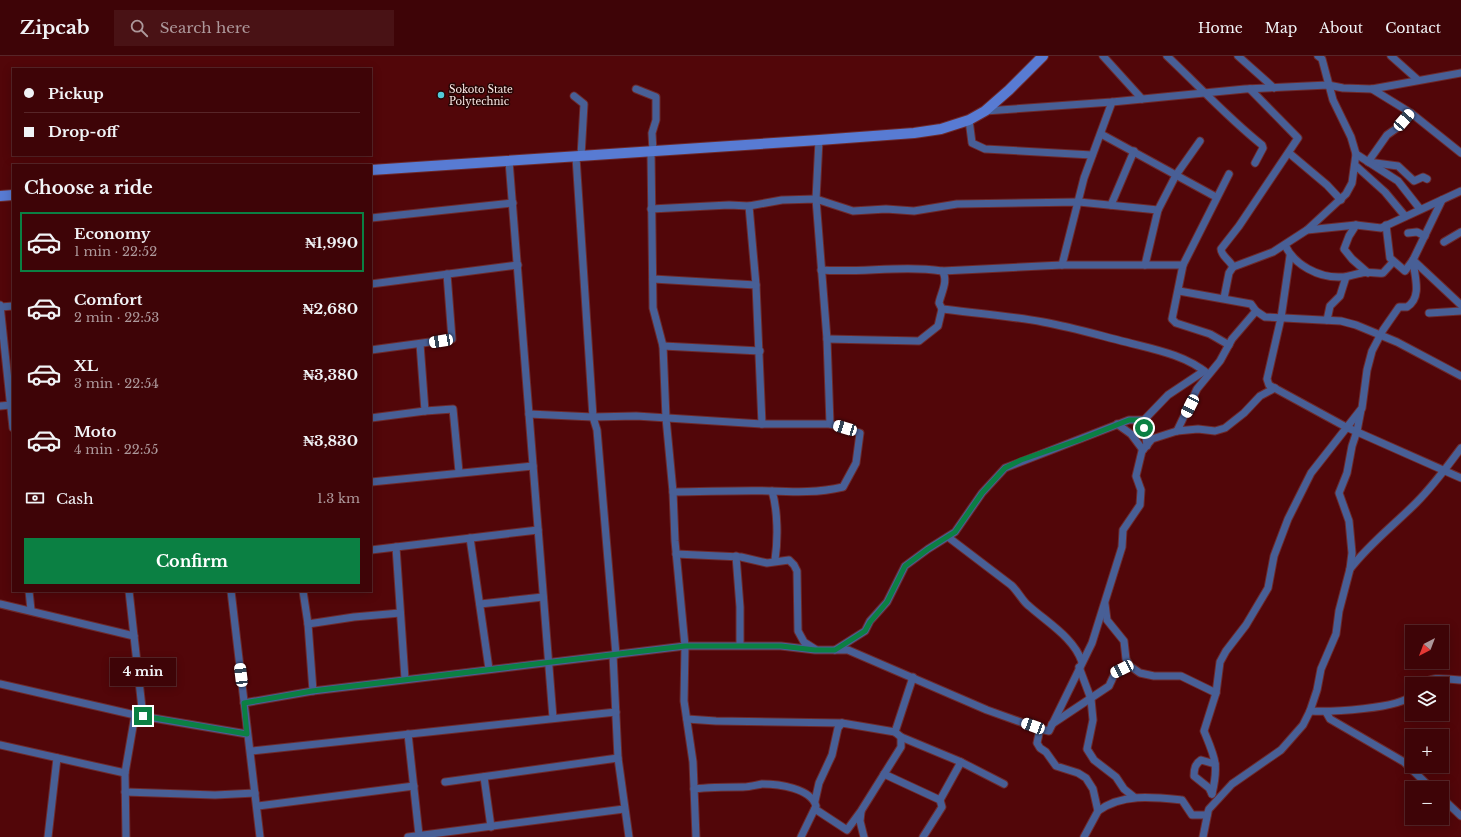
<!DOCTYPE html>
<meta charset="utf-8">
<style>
body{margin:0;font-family:"Libre Baskerville",serif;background:#491215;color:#f1f3f6;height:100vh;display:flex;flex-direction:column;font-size:15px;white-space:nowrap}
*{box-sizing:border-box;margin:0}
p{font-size:13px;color:#ad989b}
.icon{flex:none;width:22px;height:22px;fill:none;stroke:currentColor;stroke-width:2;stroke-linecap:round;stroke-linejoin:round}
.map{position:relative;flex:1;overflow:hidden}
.drawer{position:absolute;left:12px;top:108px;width:360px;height:428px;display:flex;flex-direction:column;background:#3e0407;border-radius:0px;box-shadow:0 2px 10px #0003,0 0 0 1px #572528}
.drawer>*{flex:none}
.top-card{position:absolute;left:12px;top:12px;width:360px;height:88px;border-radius:0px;box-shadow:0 2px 10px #0003,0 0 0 1px #572528;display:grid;align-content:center;height:88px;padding:0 12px;background:#3e0407}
.needle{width:26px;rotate:222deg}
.controls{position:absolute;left:1405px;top:569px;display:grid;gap:8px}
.controls a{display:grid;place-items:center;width:44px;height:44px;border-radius:0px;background:#3e0407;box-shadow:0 2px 10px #0003,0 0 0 1px #572528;font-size:20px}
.end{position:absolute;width:18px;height:18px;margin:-9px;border:5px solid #0b8043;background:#fff;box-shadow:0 0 0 2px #fff}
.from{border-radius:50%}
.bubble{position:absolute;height:28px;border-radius:0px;background:#3e0407;box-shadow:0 2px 10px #0003,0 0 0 1px #572528;font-size:13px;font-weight:700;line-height:28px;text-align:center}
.car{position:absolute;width:12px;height:24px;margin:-12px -6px;border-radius:5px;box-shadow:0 0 3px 1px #0007;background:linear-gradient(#fff 24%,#345 0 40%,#fff 0 76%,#345 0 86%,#fff 0)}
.top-card b{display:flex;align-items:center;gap:14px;height:38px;font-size:15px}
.top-card b+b{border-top:1px solid #572528}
.top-card i{width:10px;height:10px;background:#f1f3f6}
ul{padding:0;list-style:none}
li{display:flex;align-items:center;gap:12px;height:60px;margin:0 8px 6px;padding:0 4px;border:2px solid transparent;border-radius:0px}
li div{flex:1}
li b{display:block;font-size:15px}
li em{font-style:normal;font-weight:700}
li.selected{border-color:#0b8043}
li>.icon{width:36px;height:36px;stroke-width:1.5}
h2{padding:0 12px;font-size:18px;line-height:48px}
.pay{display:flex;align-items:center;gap:10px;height:44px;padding:0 12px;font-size:15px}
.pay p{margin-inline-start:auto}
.primary-button{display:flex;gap:8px;margin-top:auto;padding:8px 12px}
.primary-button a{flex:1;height:46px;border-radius:0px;background:#0b8043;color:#fff;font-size:16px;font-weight:700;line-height:46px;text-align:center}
header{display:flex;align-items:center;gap:24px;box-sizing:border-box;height:56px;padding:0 20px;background:#3e0407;border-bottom:1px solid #572528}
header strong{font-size:19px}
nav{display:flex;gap:22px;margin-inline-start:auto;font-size:14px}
.search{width:280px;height:36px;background:#491215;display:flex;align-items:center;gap:10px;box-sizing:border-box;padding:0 14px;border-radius:0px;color:#ad989b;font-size:15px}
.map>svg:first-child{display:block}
</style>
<header>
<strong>Zipcab</strong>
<div class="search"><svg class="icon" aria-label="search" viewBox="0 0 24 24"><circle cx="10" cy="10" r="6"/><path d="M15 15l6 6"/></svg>Search here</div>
<nav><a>Home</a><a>Map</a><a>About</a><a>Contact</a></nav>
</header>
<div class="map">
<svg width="1461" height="781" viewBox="0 0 1461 781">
<rect width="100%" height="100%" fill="#520609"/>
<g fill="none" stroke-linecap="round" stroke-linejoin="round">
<g stroke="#6d2a2c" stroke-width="9">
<g id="street">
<path d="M1103,0L1142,43"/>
<path d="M1167,0C1199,30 1228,62 1262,89L1263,92L1255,107"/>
<path d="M1238,0L1274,32"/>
<path d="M1391,0L1418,24"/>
<path d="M636,33L656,41V64L652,77L653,96"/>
<path d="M1372,33L1411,57L1461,97"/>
<path d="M574,40L584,48L581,100"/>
<path d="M985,55L1112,46L1245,33L1328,29L1343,32L1372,33L1461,17"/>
<path d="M1411,57L1397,72L1387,79L1368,106L1398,110L1414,125L1423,121L1427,123"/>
<path d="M969,64L972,87L985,93L1092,99"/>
<path d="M1101,78L1216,141"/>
<path d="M651,96L653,252L663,290L666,362L673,436L675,485L685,590L684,645L693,706L696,781"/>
<path d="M1289,97L1327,129L1341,144"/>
<path d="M1356,98L1398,125L1420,153"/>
<path d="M576,101L593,361L597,374L616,599"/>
<path d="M509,105L553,662"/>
<path d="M1355,109L1385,136L1405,160"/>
<path d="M1229,118L1183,209L1172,263L1176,267L1210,278L1229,289"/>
<path d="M1111,149L1134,95"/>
<path d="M749,150L756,229L762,368"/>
<path d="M651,153L729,149L749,150L782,144L816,143L853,155L886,153L914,155L957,148L1079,146L1158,154"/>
<path d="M371,162L513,147"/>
<path d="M1356,169L1349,180L1344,193L1352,203L1368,217"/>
<path d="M1386,169L1390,202L1405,215L1413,204L1442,144"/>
<path d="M1307,174L1346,138L1352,127L1356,98L1351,81L1333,44L1322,3L1318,0"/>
<path d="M1408,177L1417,176L1425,180"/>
<path d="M1444,186L1461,176"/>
<path d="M1285,189C1294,209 1319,222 1341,221C1348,221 1354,218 1362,217C1369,215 1376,218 1383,217L1393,206"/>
<path d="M1290,200L1281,262L1267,323L1269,329L1346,371L1461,422"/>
<path d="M1062,209L1084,122L1112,46"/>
<path d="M1145,209L1158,154L1176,119L1200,85"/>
<path d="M1233,211C1230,204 1221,200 1221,193L1239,170L1298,82L1250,33"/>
<path d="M821,214C861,217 902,209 942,215C949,224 941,237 939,247L942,253L938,270L919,285L827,283"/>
<path d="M942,215L1062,209H1183"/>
<path d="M653,223L756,229"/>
<path d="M371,228L518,209"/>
<path d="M1179,235L1251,248L1256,255L1265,261L1341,265L1356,269L1397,286L1461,320"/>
<path d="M1224,242L1229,217L1233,211L1273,196L1307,174L1356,169L1381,172L1461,135"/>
<path d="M0,249L13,372"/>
<path d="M1,251L13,250"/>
<path d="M942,253C975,257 1010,260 1043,266C1071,271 1098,279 1126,286C1153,293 1186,299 1208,318"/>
<path d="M1429,257L1461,255"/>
<path d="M1327,264L1330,250L1340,240L1346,221"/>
<path d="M420,288L425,355L453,353L459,416"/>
<path d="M663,290L760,295"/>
<path d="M371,294L452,283L447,218"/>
<path d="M0,350L11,349"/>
<path d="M529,358L593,361L636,360L762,368H830"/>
<path d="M371,362L425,355"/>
<path d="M1144,364L1147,390"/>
<path d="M1117,368L1131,378L1143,394"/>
<path d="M1177,375L1197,333L1220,305L1232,283L1256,255"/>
<path d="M371,426L533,410"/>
<path d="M772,435C778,455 778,484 775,504"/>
<path d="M673,436C705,436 738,434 769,435C795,436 818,437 843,431L856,407L860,377L830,368L827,283L816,143L819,84"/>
<path d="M948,481L1011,529C1018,535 1023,546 1029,550C1048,567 1074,582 1082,606"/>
<path d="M470,482L489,613"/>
<path d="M396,491L405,623"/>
<path d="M371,494L538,474"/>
<path d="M676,498L741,501L767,507L789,504L794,509L797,515L798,575L804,586L815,593"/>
<path d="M736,500L740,551V589"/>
<path d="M1350,513C1369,488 1394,469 1416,447C1433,430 1447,411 1461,392"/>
<path d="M29,535L31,554"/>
<path d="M129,535L143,661"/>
<path d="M231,535L260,781"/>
<path d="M303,535L308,568L313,635"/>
<path d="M0,548L134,580"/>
<path d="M480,548L543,541"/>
<path d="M1105,548L1107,564L1124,585L1126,603L1130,610L1140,617L1154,620H1181L1216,637"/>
<path d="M308,568L354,561L400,557"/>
<path d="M835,594L865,575L870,565L887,546L905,510L928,493L955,476L982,437L1005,412L1129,364H1144L1168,339L1204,315"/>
<path d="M613,599L618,702L629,781"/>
<path d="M1079,611L1091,643L1093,664L1087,693L1094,704L1116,721L1124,733L1134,741"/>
<path d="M0,628L135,659L247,678"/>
<path d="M1423,628C1433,619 1448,624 1461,624"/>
<path d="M244,647L313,635L685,590H781L815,594H848L987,654L1040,673"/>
<path d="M1310,655C1329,656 1400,653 1412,639"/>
<path d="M1326,656L1330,663L1404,706L1431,732"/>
<path d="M687,663L716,665L842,667L895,676L913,621"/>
<path d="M1052,668L1109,630L1115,617L1130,610"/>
<path d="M408,678L419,779"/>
<path d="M901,681L961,706L940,744"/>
<path d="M0,689L125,717"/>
<path d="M251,695L616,656"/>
<path d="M961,706L1004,728"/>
<path d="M884,718L940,744L942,751L923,781"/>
<path d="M484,721L491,771"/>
<path d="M445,726L618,702"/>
<path d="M694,733C711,731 726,731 743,731C750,731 756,729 762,728C778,728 811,732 816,750L801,781"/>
<path d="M125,736L215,739L255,737"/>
<path d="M1212,738C1219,708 1215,702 1204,675L1216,637L1220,606L1226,595L1246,569L1268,532L1274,500L1288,463L1311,417L1362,352L1367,314L1372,295L1383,274L1399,251H1407C1423,241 1414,219 1413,204L1461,249"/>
<path d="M1212,738L1209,732L1194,720C1194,713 1195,708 1201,704L1215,708"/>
<path d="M1442,742L1461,760"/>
<path d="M815,745L819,727L832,699L838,672L842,667"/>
<path d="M258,750L414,730"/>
<path d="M815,753L847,774L861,755L901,691V681L895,676"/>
<path d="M1209,753L1232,728L1281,694L1303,669L1310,655L1317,634L1321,613L1336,578L1339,555L1350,513L1352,497L1349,465L1339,437L1347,417L1352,390L1357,375L1361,354"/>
<path d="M1098,755C1122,737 1154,741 1182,744L1192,759H1207"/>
<path d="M861,756L860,765L864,781"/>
<path d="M48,781L57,702"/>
<path d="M126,781L125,717L135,659"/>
<path d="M408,781L624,753"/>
<path d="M1084,781L1098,755L1093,733L1086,722L1078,717L1056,710L1046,696L1040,692L1037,687L1040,673L1049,675L1092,587L1122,491L1123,474L1140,449L1141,434L1136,420L1142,395L1152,383L1177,375L1198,373L1215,375L1225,372L1244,357L1260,340L1275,332"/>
<path d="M1203,781L1208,756"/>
</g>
</g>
<g stroke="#6d2a2c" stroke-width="12">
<g id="secondary">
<path d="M371,114L819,84L914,77L941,73L969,64L985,55L1009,34L1043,0"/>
<path d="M0,140L13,139"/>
</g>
</g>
<use href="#street" stroke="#485f96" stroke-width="7"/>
<use href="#secondary" stroke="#587bd3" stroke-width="10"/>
</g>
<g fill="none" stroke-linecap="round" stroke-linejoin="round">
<path stroke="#0b8043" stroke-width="5" d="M143,660L247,678L244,647L312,635L685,590H781L815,594H835L865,575L870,566L887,546L905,510L928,493L955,476L982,437L1005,412L1021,404L1079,384L1129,364H1144V372"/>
</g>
<circle fill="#52cbd9" stroke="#250605" stroke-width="1.5" cx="441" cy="39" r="4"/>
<g text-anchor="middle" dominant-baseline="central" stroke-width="3" stroke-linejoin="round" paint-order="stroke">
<g font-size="10" fill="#fbe8e5" stroke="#250605" text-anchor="start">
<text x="449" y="33">Sokoto State<tspan x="449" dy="12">Polytechnic</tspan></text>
</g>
</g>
</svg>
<div class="controls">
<a><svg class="needle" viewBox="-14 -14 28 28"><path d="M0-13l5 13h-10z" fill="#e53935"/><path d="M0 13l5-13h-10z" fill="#ad989b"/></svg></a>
<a><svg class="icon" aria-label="layers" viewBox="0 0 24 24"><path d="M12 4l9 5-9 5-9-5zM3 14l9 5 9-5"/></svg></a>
<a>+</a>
<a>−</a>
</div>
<i class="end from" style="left:1144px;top:372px"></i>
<i class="end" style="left:143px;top:660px"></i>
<div class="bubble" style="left:110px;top:602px;width:66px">4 min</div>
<i class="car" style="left:1404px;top:64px;rotate:41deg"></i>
<i class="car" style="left:441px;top:285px;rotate:261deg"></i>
<i class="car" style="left:1190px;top:350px;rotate:207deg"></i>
<i class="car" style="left:845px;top:372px;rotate:287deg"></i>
<i class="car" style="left:1122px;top:613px;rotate:244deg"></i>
<i class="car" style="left:241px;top:619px;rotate:353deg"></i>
<i class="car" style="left:1033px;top:670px;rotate:290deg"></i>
<div class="top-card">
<b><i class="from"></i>Pickup</b>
<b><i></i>Drop-off</b>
</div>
<section class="drawer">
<h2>Choose a ride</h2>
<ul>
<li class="selected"><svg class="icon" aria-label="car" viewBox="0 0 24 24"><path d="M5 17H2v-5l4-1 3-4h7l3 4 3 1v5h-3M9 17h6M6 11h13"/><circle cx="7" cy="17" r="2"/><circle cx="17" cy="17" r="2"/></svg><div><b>Economy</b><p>1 min · 22:52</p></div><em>₦1,990</em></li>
<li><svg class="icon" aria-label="car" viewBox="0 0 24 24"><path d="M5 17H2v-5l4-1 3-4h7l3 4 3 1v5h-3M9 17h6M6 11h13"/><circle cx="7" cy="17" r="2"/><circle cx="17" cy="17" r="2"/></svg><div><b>Comfort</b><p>2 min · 22:53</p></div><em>₦2,680</em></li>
<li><svg class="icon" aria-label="car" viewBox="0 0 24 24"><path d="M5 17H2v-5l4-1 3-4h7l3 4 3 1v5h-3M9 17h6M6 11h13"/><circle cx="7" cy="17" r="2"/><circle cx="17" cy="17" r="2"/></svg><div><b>XL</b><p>3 min · 22:54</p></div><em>₦3,380</em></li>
<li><svg class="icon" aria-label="car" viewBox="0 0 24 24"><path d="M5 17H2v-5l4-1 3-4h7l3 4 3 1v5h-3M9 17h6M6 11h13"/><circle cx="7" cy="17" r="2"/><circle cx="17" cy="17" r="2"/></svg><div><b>Moto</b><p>4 min · 22:55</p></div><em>₦3,830</em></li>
</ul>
<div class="pay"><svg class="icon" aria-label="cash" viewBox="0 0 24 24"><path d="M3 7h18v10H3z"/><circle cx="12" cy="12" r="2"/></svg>Cash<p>1.3 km</p></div>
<div class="primary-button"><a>Confirm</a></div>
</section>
</div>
